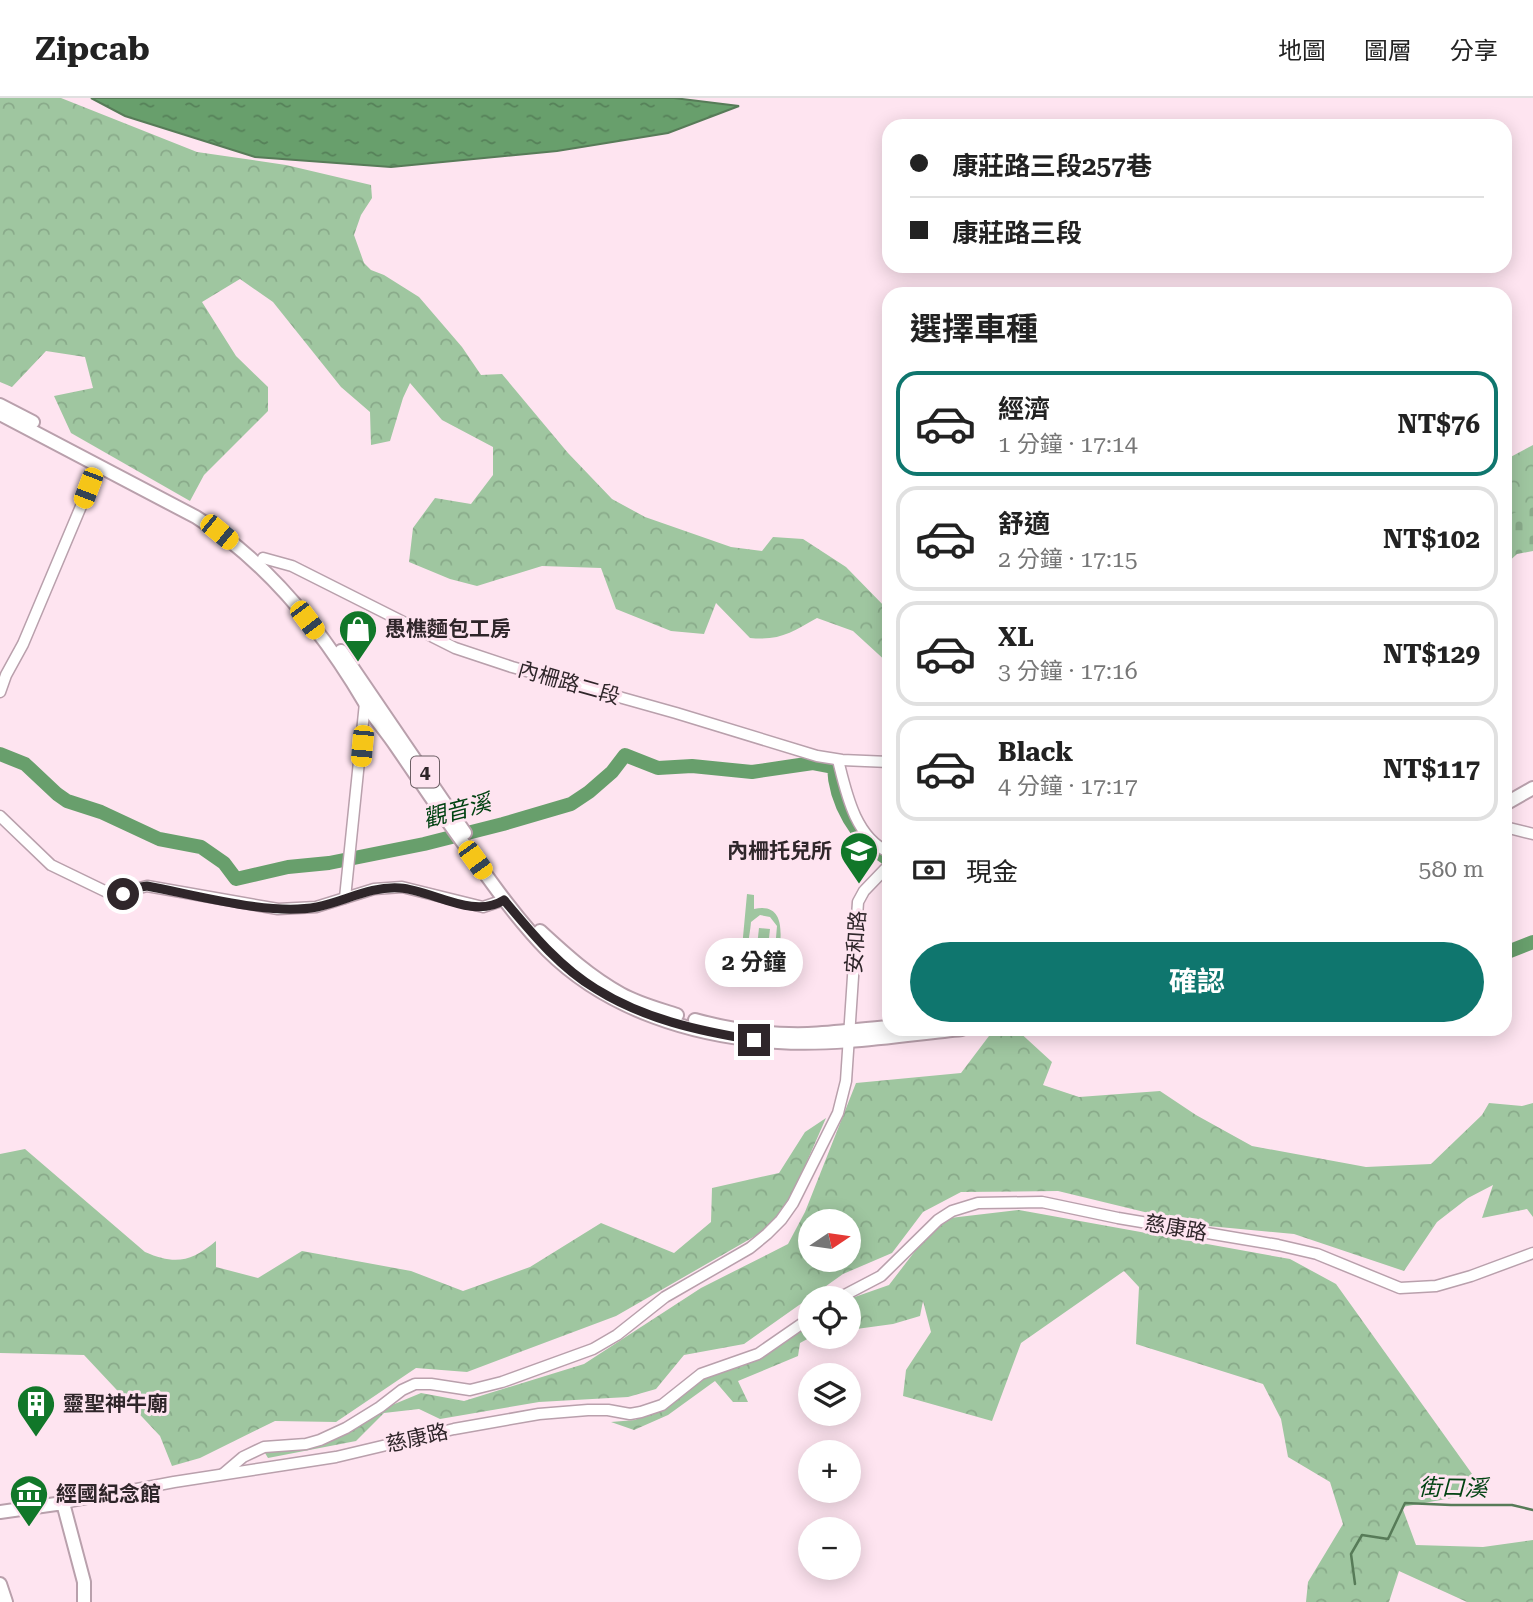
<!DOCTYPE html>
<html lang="zh-TW">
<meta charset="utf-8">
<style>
body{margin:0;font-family:"Roboto Serif","Noto Sans TC",serif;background:#f6f6f6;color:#222;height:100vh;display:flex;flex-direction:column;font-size:26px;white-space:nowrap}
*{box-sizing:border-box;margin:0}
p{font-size:23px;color:#767676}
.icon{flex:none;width:38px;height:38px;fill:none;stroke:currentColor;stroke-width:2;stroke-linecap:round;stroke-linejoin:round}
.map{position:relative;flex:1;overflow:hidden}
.sheet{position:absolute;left:882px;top:189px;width:630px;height:749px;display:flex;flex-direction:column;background:#fff;border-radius:21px;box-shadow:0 4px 18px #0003}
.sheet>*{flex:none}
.top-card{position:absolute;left:882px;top:21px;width:630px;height:154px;border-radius:21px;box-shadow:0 4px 18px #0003;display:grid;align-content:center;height:154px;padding:0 28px;background:#fff}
.needle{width:46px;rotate:77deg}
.fabs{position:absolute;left:798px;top:1111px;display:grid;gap:14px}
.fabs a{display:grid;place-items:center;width:63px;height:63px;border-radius:50%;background:#fff;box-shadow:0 4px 18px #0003;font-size:35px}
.end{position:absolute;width:32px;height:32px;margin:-16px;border:9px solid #2f262a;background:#fff;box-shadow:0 0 0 4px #fff}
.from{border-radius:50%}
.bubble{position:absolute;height:49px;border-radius:24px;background:#fff;box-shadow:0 4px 18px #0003;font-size:23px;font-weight:700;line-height:49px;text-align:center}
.car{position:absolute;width:21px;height:42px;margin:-21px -10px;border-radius:9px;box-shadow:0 0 5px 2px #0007;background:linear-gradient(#f5c518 24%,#345 0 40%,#f5c518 0 76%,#345 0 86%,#f5c518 0)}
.top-card b{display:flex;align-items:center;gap:24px;height:66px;font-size:26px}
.top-card b+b{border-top:2px solid #e0e0e0}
.top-card i{width:18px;height:18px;background:#222}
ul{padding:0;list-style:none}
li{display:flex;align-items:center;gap:21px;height:105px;margin:0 14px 10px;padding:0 14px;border:4px solid #e0e0e0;border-radius:21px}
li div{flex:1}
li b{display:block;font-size:26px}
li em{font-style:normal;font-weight:700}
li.selected{border-color:#0f766e}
li>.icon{width:63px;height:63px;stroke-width:1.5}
h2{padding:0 28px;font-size:32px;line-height:84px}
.pay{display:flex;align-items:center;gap:18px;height:77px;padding:0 28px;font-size:26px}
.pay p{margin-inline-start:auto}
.action{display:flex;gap:14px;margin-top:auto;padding:14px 28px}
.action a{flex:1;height:80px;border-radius:42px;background:#0f766e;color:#fff;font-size:28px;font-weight:700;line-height:80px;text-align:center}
header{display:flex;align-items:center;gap:42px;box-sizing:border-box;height:98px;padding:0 35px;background:#fff;border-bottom:2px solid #e0e0e0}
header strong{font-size:33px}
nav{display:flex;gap:38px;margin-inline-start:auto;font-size:24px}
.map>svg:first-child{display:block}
</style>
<header>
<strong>Zipcab</strong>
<nav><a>地圖</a><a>圖層</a><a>分享</a></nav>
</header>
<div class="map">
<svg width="1533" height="1504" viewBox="0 0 1533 1504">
<defs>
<pattern id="forest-crowns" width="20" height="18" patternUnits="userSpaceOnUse" patternTransform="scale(1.75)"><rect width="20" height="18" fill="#9fc6a0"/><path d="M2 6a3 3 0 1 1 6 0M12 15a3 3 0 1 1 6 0" fill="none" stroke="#89aa8a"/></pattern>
<pattern id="cemetery-stones" width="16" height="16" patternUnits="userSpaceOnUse" patternTransform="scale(1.75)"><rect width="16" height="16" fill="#9fc6a0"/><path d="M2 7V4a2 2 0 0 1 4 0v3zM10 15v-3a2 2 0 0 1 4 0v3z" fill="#89aa8a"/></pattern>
<pattern id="water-ripples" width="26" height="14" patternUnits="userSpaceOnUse" patternTransform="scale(1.75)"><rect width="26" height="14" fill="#689f6c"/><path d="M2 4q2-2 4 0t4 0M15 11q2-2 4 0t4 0" fill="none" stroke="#568159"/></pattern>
</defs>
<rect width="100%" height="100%" fill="#fee4f0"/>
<g fill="url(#forest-crowns)" fill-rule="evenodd">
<path d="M0,0H61L197,54L286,67L371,87L372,100L361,117L354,137L364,165L371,172L384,177L419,199L462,249L481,277L502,276L568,355L612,401L645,419L731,449L762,453L773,439L803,441L846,469L889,513V566L853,533L817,520C792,534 780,543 750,540L716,505L704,536L671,533L616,511L601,470L542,468L477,488L450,481L409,464L413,430L435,400L471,406L493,377V349L442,322L410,285L403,300L390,343L371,347L370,314L341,289L273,204L240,181L202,204L236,258L268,289V313L204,377L190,403L71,335L54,298L93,290L85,259L46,253L12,289L0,284Z"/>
<path d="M1533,347V449L1505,441V362Z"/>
<path d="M1007,931H1016L1052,964L1043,987L1079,999L1160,993L1196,1017L1252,1048L1366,1069L1431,1066L1482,1017L1489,1005L1522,1008L1533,1005V1119L1527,1111L1482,1120L1493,1087L1468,1100L1437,1124L1404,1173L1294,1136L1198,1127L1058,1093L961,1094L923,1114L892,1155L843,1176L744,1246L684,1257L656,1291L628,1299L539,1304L440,1321L419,1311L384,1315L356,1343L268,1360L265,1355L275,1351L311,1348L336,1340L380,1312L421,1295L464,1303L584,1266L701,1190L788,1146L805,1114L856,985L961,975L992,934ZM810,1124H849V1162H810Z"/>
<path d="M826,1020L787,1109L764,1133L616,1218L467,1274L416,1270L336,1324L275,1323L200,1360L172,1368L160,1338L84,1257L0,1255V1056L25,1051L145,1154C175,1167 191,1164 216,1143V1169L258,1180L302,1153L411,1173L463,1193L530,1169L601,1125L674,1155L711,1124L712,1090L779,1075L805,1034Z"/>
<path d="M1019,1112L1290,1161L1336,1186L1485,1394L1402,1409L1416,1447L1483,1449L1533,1442V1504H1467L1399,1473L1389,1504H1306L1308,1484L1343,1426L1330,1384L1288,1359L1281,1321L1263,1286L1136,1246L1139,1189L1124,1173L1021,1245L992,1323L903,1298L906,1272L931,1234L923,1203L920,1218L893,1226L849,1232V1201L889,1187L925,1140L950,1120Z"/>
<path d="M810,1224L811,1239L800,1245L798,1258L738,1283L748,1304H733L715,1283L668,1317L634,1332L611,1324L635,1322L680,1299L700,1279L743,1268Z"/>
</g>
<path fill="url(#cemetery-stones)" d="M1533,407V453L1517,456L1505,467V419Z"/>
<g fill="#9fc6a0" fill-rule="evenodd">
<path d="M747,796L754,797V811C781,805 782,828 780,848C778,864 775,881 755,878L747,869L745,883L739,882ZM760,817L770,819L777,828L774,863L760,873C741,867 750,840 751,824Z"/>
<path d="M759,830L770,831L767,858L756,857Z"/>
</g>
<path fill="url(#water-ripples)" stroke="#577b58" stroke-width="2" d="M91,0H674L739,8L668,35L557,53L391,69L255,59L125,18Z"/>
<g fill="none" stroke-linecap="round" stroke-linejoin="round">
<path stroke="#577b58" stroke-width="2.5" d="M1355,1486L1351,1456L1362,1437L1388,1441L1405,1405L1451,1407H1512L1533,1412"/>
<g stroke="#689f6c" stroke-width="14">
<path d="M0,656L25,666L57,696L67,703L101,714L159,741L201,749L224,765L236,781L288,769L329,765L424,746L503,726L571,706L589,694L612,674L625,657L658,670L692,668L752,674L813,665L834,669C835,705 857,741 886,760"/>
<path d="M1505,855L1533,844"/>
</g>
<g stroke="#b9a0ac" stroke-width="13">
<g id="minor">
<path d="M263,460L292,468L455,550L512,569L676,615L817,658L842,662L889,664"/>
<path d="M0,594L6,577L23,546L98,368"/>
<path d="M838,662C846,694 855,740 889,754"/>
<path d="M0,718L51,767L113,797L147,788L278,811L316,809L374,791L402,789L483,809L504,802"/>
<path d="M1505,729L1533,736"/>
<path d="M345,800L365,605"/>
<path d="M839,1200L881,1178L938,1122L952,1113L978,1105L1042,1104L1118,1120L1278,1147L1317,1156L1400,1190L1436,1188L1471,1178L1533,1155"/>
<path d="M223,1376L243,1359L264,1349L306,1346L320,1342L346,1330L380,1309L402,1292L415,1286H431L470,1292L502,1284L593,1251L617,1237L665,1199L750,1150L767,1136L781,1122L793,1105L838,1015L846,983L858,804L864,793L889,767"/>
<path d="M63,1405L174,1384L336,1359L454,1331L539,1316L588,1312H608L630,1316L641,1314L662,1307L701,1276L758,1256L810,1220"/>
</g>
</g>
<g stroke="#b9a0ac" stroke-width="16">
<g id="major">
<path d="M0,307L33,324"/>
<path d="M0,316L196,419C268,464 322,532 365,605C374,620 386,633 396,648C416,677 435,706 456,735C485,775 512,816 547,852C607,912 694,939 778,944C838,948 902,937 962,931"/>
<path d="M341,553L465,735"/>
<path d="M1505,706L1533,690"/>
<path d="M540,833C565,856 590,879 621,896C639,906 659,911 677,917"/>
<path d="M695,922C731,932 770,937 808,936C835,935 862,931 889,929"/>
<path d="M0,1414L63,1405L84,1484V1504"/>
<path d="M0,1486L6,1504"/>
</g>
</g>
<use href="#minor" stroke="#fff" stroke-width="10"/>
<use href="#major" stroke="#fff" stroke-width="12"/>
</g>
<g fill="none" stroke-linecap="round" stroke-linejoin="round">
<path stroke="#2f262a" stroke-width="9" d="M123,796L135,790L147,788C196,797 269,818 317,809C346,803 370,788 400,790C432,792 473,822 504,802C531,834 559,869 596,891C644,921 699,933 754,942"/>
</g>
<defs>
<g id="shop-pin" transform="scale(2.0125)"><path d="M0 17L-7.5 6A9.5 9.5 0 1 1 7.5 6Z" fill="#117729" stroke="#fee4f0"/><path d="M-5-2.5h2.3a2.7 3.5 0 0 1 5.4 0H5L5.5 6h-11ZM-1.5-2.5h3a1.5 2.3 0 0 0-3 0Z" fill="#fff"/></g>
<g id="school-pin" transform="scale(2.0125)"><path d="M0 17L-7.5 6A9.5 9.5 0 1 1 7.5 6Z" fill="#117729" stroke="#fee4f0"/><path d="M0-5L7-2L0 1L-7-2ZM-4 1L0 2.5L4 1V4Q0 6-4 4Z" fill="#fff"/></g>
<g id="building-pin" transform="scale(2.0125)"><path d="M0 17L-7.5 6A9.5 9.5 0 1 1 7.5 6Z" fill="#117729" stroke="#fee4f0"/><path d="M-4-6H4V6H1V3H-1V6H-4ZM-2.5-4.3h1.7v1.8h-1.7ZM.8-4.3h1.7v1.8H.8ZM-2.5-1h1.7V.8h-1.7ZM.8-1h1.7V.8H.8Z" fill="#fff"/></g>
<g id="museum-pin" transform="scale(2.0125)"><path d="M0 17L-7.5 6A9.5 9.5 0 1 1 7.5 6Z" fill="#117729" stroke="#fee4f0"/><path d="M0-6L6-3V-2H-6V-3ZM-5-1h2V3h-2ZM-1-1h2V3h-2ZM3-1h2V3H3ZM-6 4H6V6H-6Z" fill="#fff"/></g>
</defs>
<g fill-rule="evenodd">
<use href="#shop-pin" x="358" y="531"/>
<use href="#school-pin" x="859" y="753"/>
<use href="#building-pin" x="36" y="1306"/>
<use href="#museum-pin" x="29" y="1396"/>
</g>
<g text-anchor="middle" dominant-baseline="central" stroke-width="6" stroke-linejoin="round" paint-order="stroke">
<rect fill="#fee4f0" stroke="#6d5f65" stroke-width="2" x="411" y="658.5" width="28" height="31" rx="5"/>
<g font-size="19" font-weight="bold" fill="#2f262a">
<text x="425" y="674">4</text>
</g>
<g font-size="21" font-weight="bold" fill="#2f262a" stroke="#fee4f0" text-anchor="start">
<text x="385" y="531">愚樵麵包工房</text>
<text x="832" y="753" text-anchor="end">內柵托兒所</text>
<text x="63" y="1306">靈聖神牛廟</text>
<text x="56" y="1396">經國紀念館</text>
</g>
<g font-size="21" fill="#2f262a" stroke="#fee4f0">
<text transform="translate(569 585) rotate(16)">內柵路二段</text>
<text transform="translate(856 844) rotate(-86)">安和路</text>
<text transform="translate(1176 1130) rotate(10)">慈康路</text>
<text transform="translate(417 1340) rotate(-13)">慈康路</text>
</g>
<g font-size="23" font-style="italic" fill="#014211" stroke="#fee4f0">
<text transform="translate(457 713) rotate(-15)">觀音溪</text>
<text transform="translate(1453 1390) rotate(1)">街口溪</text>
</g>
</g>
</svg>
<div class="fabs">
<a><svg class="needle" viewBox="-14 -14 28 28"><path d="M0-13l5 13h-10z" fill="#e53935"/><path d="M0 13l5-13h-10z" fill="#767676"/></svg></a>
<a><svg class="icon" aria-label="locate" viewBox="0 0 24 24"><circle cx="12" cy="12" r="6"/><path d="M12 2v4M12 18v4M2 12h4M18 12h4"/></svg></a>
<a><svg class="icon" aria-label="layers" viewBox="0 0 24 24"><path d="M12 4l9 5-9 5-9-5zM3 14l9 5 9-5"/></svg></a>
<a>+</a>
<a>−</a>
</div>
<i class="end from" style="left:123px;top:796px"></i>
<i class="end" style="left:754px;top:942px"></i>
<div class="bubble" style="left:705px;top:840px;width:98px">2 分鐘</div>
<i class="car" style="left:88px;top:390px;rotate:201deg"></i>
<i class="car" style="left:219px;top:434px;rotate:129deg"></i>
<i class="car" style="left:307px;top:522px;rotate:143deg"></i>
<i class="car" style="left:362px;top:648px;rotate:185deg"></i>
<i class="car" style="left:475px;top:762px;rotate:144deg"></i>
<div class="top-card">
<b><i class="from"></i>康莊路三段257巷</b>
<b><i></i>康莊路三段</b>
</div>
<section class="sheet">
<h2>選擇車種</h2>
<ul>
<li class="selected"><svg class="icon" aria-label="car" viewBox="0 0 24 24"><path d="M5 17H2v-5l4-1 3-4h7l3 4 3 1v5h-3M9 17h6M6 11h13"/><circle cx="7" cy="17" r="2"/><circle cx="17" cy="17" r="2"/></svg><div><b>經濟</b><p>1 分鐘 · 17:14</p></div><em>NT$76</em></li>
<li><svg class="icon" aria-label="car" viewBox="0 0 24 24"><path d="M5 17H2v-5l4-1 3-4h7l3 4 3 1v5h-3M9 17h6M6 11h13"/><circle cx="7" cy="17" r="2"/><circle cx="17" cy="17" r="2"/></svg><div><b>舒適</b><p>2 分鐘 · 17:15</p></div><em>NT$102</em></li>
<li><svg class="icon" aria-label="car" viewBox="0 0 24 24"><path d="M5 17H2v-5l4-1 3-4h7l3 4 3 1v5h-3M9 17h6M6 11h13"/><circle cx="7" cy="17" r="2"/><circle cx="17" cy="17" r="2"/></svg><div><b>XL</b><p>3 分鐘 · 17:16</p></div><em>NT$129</em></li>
<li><svg class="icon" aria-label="car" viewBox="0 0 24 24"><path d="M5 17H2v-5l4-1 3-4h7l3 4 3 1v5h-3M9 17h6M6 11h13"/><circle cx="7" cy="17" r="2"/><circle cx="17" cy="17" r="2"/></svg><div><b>Black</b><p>4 分鐘 · 17:17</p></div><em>NT$117</em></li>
</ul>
<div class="pay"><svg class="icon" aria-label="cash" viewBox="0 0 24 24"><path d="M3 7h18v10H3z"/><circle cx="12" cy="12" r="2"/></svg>現金<p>580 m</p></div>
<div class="action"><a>確認</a></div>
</section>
</div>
